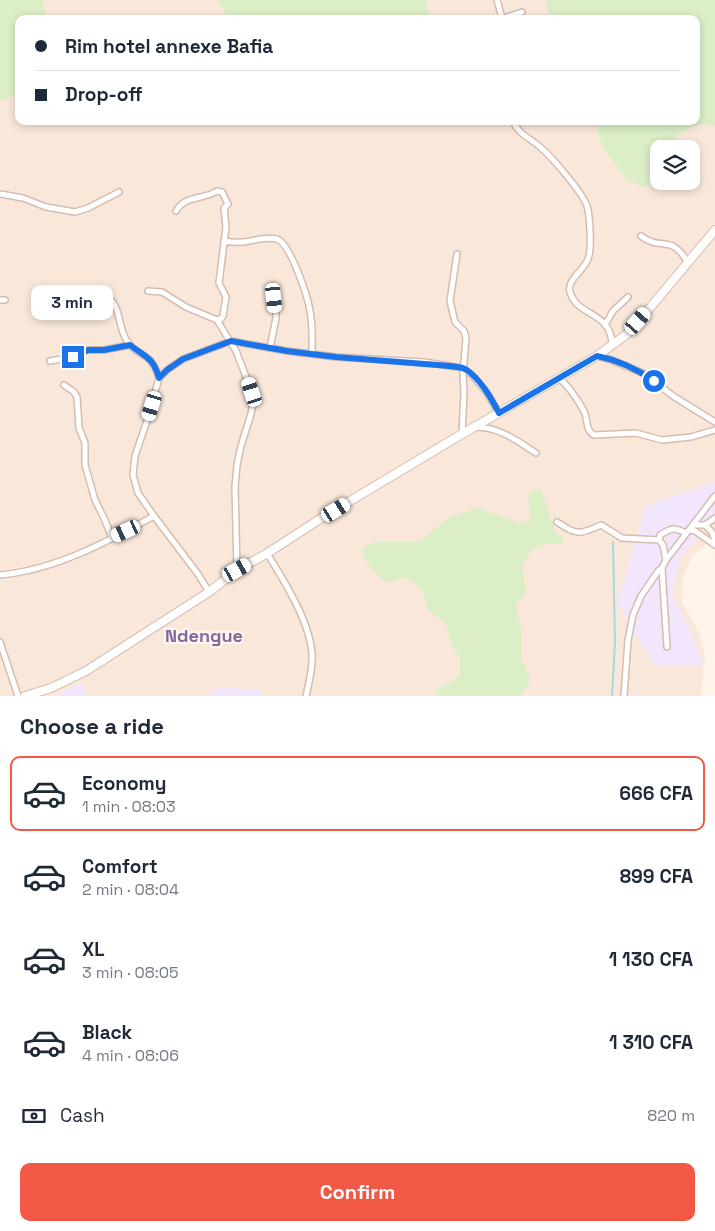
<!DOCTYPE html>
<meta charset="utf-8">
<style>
body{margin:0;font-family:"Space Grotesk",sans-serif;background:#f2f2f3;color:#1f2937;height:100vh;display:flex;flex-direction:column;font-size:19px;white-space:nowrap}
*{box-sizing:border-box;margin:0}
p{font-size:16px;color:#747a83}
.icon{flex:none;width:28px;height:28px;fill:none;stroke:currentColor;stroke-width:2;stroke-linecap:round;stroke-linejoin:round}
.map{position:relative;height:696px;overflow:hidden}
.drawer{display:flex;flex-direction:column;background:#fff;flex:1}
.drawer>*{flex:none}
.hud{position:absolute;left:15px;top:15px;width:685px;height:110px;border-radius:10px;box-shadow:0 2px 8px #0003;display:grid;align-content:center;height:110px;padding:0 20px;background:#fff}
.fabs{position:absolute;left:650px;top:140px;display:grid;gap:10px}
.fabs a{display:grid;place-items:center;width:50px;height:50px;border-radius:10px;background:#fff;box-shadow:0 2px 8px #0003;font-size:25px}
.end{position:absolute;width:22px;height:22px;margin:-11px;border:6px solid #1a73e8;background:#fff;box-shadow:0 0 0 2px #fff}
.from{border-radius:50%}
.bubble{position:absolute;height:35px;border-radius:10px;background:#fff;box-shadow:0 2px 8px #0003;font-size:16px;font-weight:800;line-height:35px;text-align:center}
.car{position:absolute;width:15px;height:30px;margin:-15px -8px;border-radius:6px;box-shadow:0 0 4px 1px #0007;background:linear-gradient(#fff 24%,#345 0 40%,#fff 0 76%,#345 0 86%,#fff 0)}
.hud b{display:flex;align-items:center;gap:18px;height:48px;font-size:19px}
.hud b+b{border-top:1px solid #e0e1e3}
.hud i{width:12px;height:12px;background:#1f2937}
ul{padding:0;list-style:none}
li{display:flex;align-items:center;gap:15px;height:75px;margin:0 10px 8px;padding:0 10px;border:2px solid transparent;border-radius:10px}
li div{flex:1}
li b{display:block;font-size:19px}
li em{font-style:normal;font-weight:800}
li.selected{border-color:#f15846}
li>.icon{width:45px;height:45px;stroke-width:1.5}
h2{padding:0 20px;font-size:22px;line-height:60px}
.pay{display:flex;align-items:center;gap:12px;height:55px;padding:0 20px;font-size:19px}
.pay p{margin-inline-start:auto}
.cta{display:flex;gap:10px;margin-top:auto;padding:10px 20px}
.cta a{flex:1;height:58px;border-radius:10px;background:#f15846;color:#fff;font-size:20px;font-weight:800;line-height:58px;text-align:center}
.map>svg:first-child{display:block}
</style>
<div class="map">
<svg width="715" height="696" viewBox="0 0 715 696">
<rect width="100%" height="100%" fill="#fef4ea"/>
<g fill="#f9e8da">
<path d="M42,0H217L229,19H48Z"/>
<path d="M428,0H545L551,19H435L425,7Z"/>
<path d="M19,92V121H596L601,145L627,180L642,187L667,181H691V149H675L676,137L689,126L706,123L715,126V537L692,556L684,574L681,593L682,602L699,633L705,656L701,696H0V100L7,99Z"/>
</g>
<g fill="#f1e6fb">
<path d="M715,482V513L680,559L672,594L690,630L704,665H654L641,645L618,603L645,506Z"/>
<path d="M81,682L89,696H54Z"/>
<path d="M221,687H236L246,690L261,689V696H207Z"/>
</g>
<g fill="#dbeec6">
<path d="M0,0H42L48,19H19V92L7,99L0,100Z"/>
<path d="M217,0H428L425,7L435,19H229Z"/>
<path d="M545,0H715V126C698,121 689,127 676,137L675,149H659V181L667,182L642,187L627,180L601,145L596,121H696V19H551Z"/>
<path d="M541,489L556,533L561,535L563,544H546L531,550L522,565L526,592L516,606L522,633V660L530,677L528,685L519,696H439L435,691L460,676V658L451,644L447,626L428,609L423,592L411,580L405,577L388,583C376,577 366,564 362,551L369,544L379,542H419L449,518L477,508L523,524L531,518L528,500L531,491Z"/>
</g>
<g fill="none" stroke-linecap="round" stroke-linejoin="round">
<path stroke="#a1dbdd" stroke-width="2" d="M612,696L615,642L613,542"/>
<g stroke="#d5bcb0" stroke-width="8">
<g id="street">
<path d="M497,0L502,18"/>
<path d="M501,19L522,12"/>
<path d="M513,121C518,134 530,138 540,147C552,157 582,192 587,206C590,216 592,250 588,259C584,271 564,281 571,295C580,317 612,312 612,346"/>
<path d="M0,194L23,198L46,207L75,212L88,208L119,192"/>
<path d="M176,211C185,195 203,200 217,191L222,192L228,204L224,208L226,227L219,283L226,297L223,316L221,319L217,320"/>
<path d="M641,236C662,252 671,233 688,263"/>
<path d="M224,241C230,242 236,243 243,242C254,241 266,236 277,239C290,243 308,297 310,311C313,325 312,339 312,353"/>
<path d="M457,254L450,301L455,322L464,331L466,338L463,374L464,393L462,434"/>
<path d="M148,291L162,292L186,307L217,320L236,351L252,392L253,403L251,414L241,446L237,465L235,487L237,570"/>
<path d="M100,293C124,303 115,322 127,341C139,359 151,350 159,378"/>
<path d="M0,300H5"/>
<path d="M605,325L613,311L628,297"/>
<path d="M270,348L276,318L275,299"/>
<path d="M597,356L609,359L645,374L673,396L715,422"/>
<path d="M50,361L73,357L87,350H104L130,345"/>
<path d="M559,379C567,383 579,402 584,411C588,419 585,430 594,435L636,433L662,440L691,437L715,430"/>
<path d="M64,385L74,392L77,397L79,428L85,443V465L95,500L104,518L112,538"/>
<path d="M475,427C499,427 516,440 536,453"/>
<path d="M154,516L138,493L133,475L135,456L148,418L159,378L167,370L183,359L231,341L287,351L336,357L424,362L463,368L472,375L487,393L499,413"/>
<path d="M557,522C576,535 580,535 601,525L622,538L659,540"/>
<path d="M694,525H705L715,518"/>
<path d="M705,525L712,532L715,540"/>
<path d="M690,530L695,531L715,545"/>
<path d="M266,554L270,558C286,584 310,623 312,654C313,668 309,683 306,696"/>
<path d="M666,560L663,545L659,540L660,535C672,528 673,527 686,533"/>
<path d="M662,568L667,647"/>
<path d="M0,575C55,570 107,542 154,516L198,574L209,592"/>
<path d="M0,642L18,696"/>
<path d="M624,696L628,640L633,615L641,596L659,570L662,568L666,560L715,496"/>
</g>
</g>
<g stroke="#dabdb0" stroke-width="10">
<path id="secondary" d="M25,696L51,688L86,671L209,592L237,570L266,554L320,519L462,434L597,356L627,334L639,321L715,230"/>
</g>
<use href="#street" stroke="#fff" stroke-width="5"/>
<use href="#secondary" stroke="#fff" stroke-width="8"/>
</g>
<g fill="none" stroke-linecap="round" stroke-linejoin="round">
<path stroke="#1a73e8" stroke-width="6" d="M73,357L88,350H104L130,345C146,358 153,357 159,378L167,370L183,359L231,341L287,351L336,357L450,366C455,367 461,367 465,369C480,378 491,398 499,413L597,356C617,360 637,369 654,381"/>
</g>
<g text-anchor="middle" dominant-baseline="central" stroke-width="4.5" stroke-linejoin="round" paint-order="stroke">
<g font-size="18" font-weight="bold" fill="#85669f" stroke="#fff8f2">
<text x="204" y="635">Ndengue</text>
</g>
</g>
</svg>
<div class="fabs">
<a><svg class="icon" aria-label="layers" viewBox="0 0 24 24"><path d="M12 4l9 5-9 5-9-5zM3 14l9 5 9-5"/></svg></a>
</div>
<i class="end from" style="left:654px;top:381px"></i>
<i class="end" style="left:73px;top:357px"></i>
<div class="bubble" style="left:31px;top:285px;width:82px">3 min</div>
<i class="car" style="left:274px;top:298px;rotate:174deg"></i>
<i class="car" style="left:638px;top:321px;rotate:41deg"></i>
<i class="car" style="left:252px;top:392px;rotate:342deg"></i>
<i class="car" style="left:152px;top:406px;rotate:197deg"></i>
<i class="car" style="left:336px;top:510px;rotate:59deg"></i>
<i class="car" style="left:126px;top:531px;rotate:245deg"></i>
<i class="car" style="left:237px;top:570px;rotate:61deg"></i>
<div class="hud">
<b><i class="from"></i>Rim hotel annexe Bafia</b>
<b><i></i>Drop-off</b>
</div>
</div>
<section class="drawer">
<h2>Choose a ride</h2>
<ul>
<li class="selected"><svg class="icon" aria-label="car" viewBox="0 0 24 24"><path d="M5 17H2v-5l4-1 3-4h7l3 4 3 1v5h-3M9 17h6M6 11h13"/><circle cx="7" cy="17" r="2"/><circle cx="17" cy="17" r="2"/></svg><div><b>Economy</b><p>1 min · 08:03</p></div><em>666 CFA</em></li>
<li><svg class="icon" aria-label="car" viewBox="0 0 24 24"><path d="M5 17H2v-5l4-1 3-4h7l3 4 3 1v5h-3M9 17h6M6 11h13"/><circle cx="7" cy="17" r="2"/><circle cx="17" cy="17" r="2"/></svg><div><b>Comfort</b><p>2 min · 08:04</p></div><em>899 CFA</em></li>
<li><svg class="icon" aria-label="car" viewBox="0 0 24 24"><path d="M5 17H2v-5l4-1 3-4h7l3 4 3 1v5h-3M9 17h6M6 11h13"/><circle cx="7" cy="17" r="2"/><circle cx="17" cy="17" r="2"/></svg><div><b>XL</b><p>3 min · 08:05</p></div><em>1 130 CFA</em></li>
<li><svg class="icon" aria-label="car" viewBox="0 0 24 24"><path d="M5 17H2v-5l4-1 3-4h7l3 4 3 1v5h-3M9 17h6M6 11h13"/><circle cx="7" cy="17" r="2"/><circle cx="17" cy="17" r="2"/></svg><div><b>Black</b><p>4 min · 08:06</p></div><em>1 310 CFA</em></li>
</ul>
<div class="pay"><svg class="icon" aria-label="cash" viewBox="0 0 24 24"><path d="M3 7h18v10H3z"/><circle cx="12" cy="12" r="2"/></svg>Cash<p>820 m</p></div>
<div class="cta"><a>Confirm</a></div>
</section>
